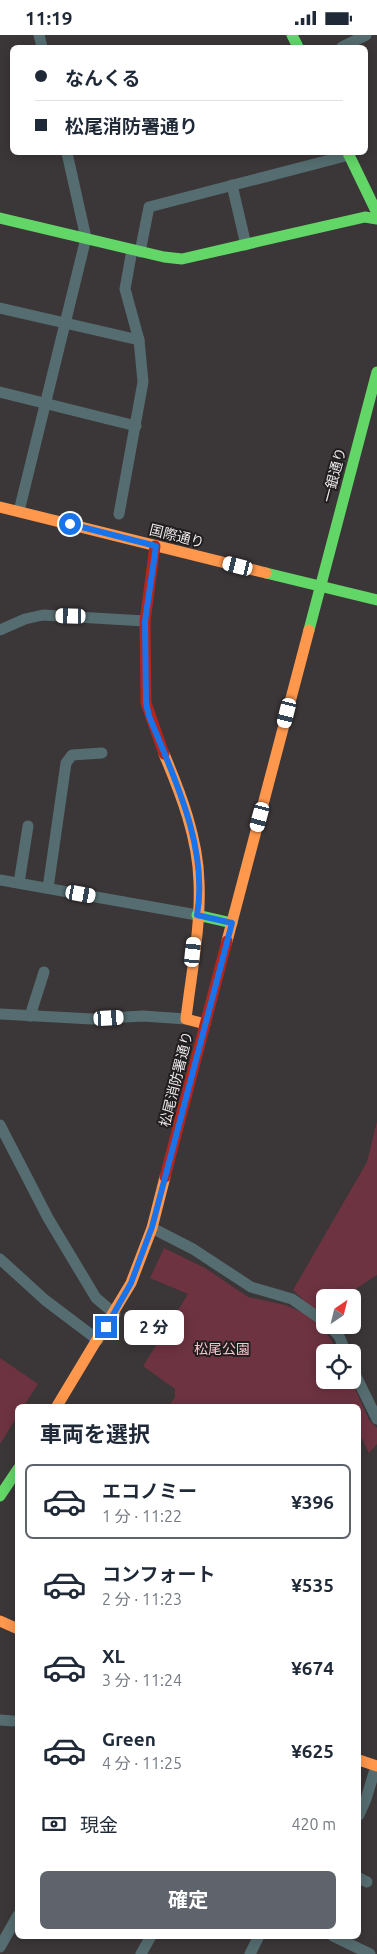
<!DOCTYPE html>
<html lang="ja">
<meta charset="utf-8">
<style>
body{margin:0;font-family:Ubuntu,"Noto Sans JP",sans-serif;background:#f6f6f7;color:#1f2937;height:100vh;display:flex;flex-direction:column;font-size:19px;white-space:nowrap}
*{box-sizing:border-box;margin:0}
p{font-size:16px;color:#747a83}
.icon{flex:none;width:28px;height:28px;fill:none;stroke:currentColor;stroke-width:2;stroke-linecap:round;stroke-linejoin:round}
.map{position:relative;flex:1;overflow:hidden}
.details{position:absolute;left:15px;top:1369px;width:346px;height:535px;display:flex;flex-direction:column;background:#fff;border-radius:8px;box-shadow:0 2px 12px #0003}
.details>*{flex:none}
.hud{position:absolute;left:10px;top:10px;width:358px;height:110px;border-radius:8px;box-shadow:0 2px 12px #0003;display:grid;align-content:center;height:110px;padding:0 25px;background:#fff}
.needle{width:32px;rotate:35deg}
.buttons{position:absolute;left:316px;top:1254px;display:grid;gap:10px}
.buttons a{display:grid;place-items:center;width:45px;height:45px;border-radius:8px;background:#fff;box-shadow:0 2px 12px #0003;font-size:25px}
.end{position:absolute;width:22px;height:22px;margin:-11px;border:6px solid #1a73e8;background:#fff;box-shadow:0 0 0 2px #fff}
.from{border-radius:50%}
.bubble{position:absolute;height:35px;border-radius:8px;background:#fff;box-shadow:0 2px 12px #0003;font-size:16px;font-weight:700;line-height:35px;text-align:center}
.car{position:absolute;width:15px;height:30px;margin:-15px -8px;border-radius:6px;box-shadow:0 0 4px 1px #0007;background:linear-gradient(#fff 24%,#345 0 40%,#fff 0 76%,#345 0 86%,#fff 0)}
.hud b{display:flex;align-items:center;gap:18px;height:48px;font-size:19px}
.hud b+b{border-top:1px solid #e0e1e3}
.hud i{width:12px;height:12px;background:#1f2937}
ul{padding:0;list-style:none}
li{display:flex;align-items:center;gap:15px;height:75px;margin:0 10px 8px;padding:0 15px;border:2px solid transparent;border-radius:8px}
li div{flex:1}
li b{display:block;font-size:19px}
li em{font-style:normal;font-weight:700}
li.on{border-color:#5f636b}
li>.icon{width:45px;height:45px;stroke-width:1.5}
h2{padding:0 25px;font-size:22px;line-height:60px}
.pay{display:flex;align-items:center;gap:12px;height:55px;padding:0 25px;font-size:19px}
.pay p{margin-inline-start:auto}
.button{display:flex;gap:10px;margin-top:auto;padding:10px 25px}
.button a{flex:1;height:58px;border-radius:8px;background:#5f636b;color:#fff;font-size:20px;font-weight:700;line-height:58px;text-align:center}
.status{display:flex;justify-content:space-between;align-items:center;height:35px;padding:0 25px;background:#fff;direction:ltr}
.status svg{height:14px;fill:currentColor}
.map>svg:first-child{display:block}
</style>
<div class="status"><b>11:19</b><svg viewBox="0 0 49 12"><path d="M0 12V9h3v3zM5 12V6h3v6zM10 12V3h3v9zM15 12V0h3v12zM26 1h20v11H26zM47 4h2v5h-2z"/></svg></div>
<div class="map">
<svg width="377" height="1919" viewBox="0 0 377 1919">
<rect width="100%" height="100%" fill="#3b3637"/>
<g fill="#6d3341">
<path d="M377,1086V1240L343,1262H325V1275L318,1279L293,1255L367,1127Z"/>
<path d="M164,1213L205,1233L248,1262L285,1270L304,1278L323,1292L338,1317L325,1318V1345H351L369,1385L377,1393V1409L369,1418L359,1398V1371H169L175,1362V1354L143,1331L188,1259L150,1243Z"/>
<path d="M0,1323L38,1349L24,1371H18L17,1382L0,1409Z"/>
</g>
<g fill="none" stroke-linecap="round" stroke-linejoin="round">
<g stroke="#556d70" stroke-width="11">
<path d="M39,0L42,12"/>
<path d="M342,12L366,0"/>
<path d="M232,150L246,210"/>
<path d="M140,217L149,172L349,120"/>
<path d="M0,273L139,305"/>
<path d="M0,357L136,391"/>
<path d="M19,476L86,203L67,118"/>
<path d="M119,479L143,347L139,305L125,254L132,215"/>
<path d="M0,595L25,584L43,580L145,586"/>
<path d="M0,845L197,880"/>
<path d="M19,848L28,791"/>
<path d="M48,853L66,728L72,720L102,718"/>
<path d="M0,979L92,984L143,981L186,984"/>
<path d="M30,981L44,937"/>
<path d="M0,1090L48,1183L96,1263L115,1279"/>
<path d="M152,1193L193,1214L251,1252L292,1264L325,1287"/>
<path d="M0,1224L45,1265L98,1305"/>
<path d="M329,1290L339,1301L346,1318"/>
<path d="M352,1333L377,1384"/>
<path d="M0,1685L13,1686"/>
<path d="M359,1780L366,1764L376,1731"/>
<path d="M359,1843L367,1847"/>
<path d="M333,1901L370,1919"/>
<path d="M0,1912L18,1880"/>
<path d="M141,1919L151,1901"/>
<path d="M250,1919L259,1901"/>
</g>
<g stroke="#63d668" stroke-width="11">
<path d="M292,0L298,12"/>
<path d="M348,118L377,178"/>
<path d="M0,183L164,222L182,224L365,182L377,184"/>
<path d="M266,538L377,565"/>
<path d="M309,595L377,337"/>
<path d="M197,880L232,888"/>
<path d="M0,1461L18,1434"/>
</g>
<g stroke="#ff974d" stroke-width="11">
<path d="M0,472L266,538"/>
<path d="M164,719C181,759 198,803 199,847C201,893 191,939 186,984L205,989"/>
<path d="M227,906L309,595"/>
<path d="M57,1371L131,1248L152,1193L165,1142"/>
<path d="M0,1586L18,1594"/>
<path d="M359,1725L377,1731"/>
</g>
<g stroke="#b3261e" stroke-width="11">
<path d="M155,511L145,586L146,668L164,719"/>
<path d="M165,1142L227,906"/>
</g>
</g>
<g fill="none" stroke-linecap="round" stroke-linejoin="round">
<path stroke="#1a73e8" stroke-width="6" d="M70,489L156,511L145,586L146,668L149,681C173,740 209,813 197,880L232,888L152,1192L131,1248L106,1292"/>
</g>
<g text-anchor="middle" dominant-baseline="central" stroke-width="4" stroke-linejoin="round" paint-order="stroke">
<g font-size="14" fill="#ece8e9" stroke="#201d1e">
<text transform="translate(334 440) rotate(-75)">一銀通り</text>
<text transform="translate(177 501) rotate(14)">国際通り</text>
<text transform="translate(176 1044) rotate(-76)">松尾消防署通り</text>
</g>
<g font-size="14" fill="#fac4ce" stroke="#201d1e">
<text x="222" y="1314">松尾公園</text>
</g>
</g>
</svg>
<div class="buttons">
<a><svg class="needle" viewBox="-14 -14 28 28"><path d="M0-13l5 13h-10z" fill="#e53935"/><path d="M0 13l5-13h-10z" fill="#747a83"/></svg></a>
<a><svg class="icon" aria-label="locate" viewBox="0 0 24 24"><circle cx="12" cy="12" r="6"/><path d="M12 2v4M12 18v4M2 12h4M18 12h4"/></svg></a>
</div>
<i class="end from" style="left:70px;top:489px"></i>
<i class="end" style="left:106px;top:1292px"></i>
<div class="bubble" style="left:124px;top:1275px;width:60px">2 分</div>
<i class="car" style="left:238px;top:531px;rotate:284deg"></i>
<i class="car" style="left:71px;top:581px;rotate:271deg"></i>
<i class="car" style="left:287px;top:678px;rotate:194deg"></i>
<i class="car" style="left:260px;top:782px;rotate:195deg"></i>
<i class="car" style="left:81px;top:859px;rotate:100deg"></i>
<i class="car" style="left:193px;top:917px;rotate:6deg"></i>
<i class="car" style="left:109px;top:983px;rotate:87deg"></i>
<div class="hud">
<b><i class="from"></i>なんくる</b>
<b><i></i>松尾消防署通り</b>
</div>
<section class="details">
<h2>車両を選択</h2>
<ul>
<li class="on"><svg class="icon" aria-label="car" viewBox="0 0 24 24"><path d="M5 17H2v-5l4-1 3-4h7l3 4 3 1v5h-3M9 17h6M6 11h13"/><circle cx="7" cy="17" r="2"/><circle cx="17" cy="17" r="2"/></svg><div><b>エコノミー</b><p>1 分 · 11:22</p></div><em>¥396</em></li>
<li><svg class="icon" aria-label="car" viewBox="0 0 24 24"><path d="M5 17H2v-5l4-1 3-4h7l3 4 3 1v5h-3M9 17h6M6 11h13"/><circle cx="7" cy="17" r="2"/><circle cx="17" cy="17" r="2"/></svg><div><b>コンフォート</b><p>2 分 · 11:23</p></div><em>¥535</em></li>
<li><svg class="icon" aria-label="car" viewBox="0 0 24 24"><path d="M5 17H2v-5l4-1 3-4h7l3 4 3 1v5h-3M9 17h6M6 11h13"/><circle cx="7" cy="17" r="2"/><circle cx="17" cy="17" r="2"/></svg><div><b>XL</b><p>3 分 · 11:24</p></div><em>¥674</em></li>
<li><svg class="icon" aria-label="car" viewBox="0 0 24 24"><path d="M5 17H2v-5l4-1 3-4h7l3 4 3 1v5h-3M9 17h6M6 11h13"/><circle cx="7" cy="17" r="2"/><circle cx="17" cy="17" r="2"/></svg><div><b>Green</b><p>4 分 · 11:25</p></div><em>¥625</em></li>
</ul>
<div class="pay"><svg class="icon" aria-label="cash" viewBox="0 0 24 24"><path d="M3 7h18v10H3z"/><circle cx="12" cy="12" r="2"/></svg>現金<p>420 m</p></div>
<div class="button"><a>確定</a></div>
</section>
</div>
